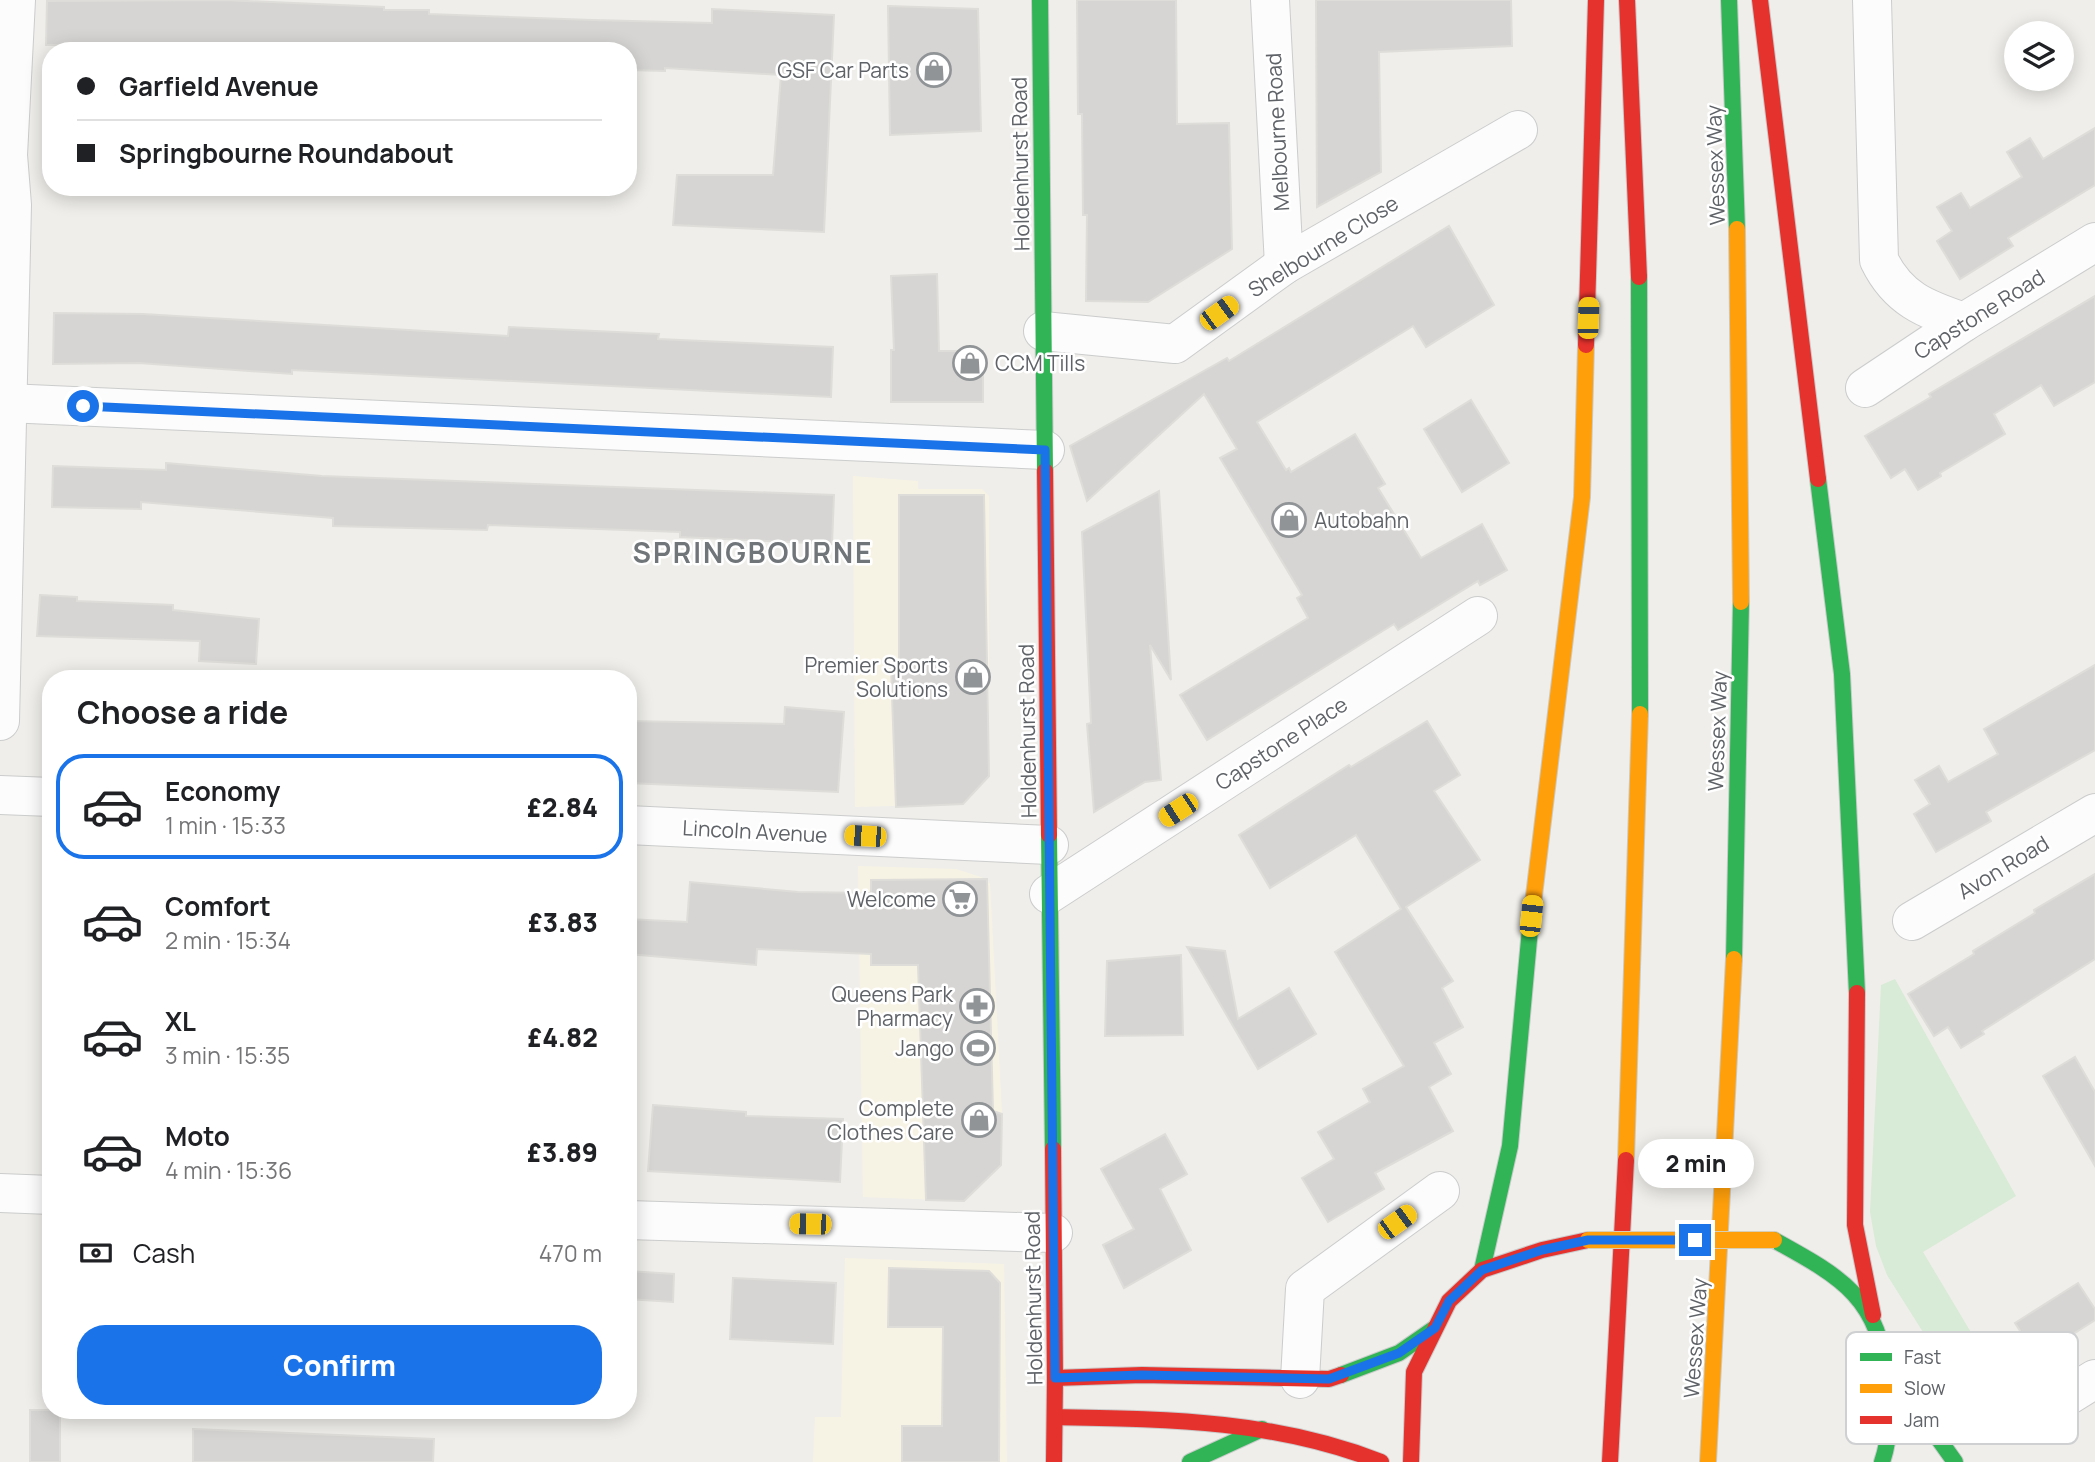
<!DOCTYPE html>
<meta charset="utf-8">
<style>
body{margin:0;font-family:Manrope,sans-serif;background:#f2f2f2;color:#202124;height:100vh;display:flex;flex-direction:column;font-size:26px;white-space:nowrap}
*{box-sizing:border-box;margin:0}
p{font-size:23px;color:#757577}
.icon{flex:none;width:38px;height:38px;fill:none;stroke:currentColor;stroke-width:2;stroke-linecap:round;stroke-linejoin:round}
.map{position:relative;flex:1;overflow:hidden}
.details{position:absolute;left:42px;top:670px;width:595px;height:749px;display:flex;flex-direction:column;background:#fff;border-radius:28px;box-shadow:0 4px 18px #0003}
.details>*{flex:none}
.top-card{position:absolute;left:42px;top:42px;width:595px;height:154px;border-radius:28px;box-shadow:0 4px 18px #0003;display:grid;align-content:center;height:154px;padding:0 35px;background:#fff}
.fabs{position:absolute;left:2004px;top:21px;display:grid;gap:14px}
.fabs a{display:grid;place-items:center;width:70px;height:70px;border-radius:50%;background:#fff;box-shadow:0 4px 18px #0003;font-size:35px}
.end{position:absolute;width:32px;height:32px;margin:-16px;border:9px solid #1a73e8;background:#fff;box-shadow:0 0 0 4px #fff}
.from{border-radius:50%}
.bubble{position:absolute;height:49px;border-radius:24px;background:#fff;box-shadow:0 4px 18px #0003;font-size:23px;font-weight:800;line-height:49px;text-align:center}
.car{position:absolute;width:21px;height:42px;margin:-21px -10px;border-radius:9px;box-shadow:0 0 5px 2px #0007;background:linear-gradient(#f5c518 24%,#345 0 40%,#f5c518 0 76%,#345 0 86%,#f5c518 0)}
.top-card b{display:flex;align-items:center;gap:24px;height:66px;font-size:26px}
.top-card b+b{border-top:2px solid #e0e0e0}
.top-card i{width:18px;height:18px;background:#202124}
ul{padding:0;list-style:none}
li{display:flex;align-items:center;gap:21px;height:105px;margin:0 14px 10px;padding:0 21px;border:4px solid transparent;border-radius:28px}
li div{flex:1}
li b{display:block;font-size:26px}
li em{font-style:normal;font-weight:800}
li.on{border-color:#1a73e8}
li>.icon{width:63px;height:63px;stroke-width:1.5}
h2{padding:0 35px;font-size:32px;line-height:84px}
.pay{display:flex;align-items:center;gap:18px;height:77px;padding:0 35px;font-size:26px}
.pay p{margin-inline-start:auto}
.primary-button{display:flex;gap:14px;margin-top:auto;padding:14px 35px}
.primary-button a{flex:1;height:80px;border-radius:28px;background:#1a73e8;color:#fff;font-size:28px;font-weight:800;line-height:80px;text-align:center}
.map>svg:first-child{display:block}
</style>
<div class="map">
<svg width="2095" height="1462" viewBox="0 0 2095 1462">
<rect width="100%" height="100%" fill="#efeeea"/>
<g fill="#f7f3e4">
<path d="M853,476L918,481V489H982L989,496V776L963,804L855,807Z"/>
<path d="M858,866L956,869L987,879L990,884L1002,1114L1001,1165L964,1201L863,1197Z"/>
<path d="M845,1258L1004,1264L1007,1462H813L815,1417H841Z"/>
</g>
<path fill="#d8ebd6" d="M1895,979L2016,1196L1923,1252L2009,1396L1976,1416L1887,1275L1876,1246L1870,1212L1881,985Z"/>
<g fill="#d6d5d3" stroke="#deddd9" stroke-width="2">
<path d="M224,0L384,7V10H429V14L592,20L712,23V9L834,15L824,232L673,225L677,175H773L781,75L665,68V71L628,70V51L289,50L237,49V47L66,51V45H46L47,1Z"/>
<path d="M1077,0H1176L1177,124L1229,123L1232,249L1148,302L1086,301L1087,215H1083L1082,114H1078Z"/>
<path d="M1316,0H1511L1512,46L1379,52L1381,172L1317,207Z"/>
<path d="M888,6L978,9L981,131L890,135Z"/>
<path d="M2095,128V185L2008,238L2013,246L1960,279L1937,241L1952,231L1937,207L1961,193L1970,208L2022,177L2007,152L2030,138L2043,159Z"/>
<path d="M1449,226L1494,305L1426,347L1413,326L1257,422L1286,470L1289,468L1291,472L1355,434L1385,484L1378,488L1421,558L1482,524L1507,570L1480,585L1478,581L1398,630L1394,624L1207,740L1180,695L1308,618L1297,598L1302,595L1220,458L1237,449L1204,394L1087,501L1070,446L1227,358L1229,361Z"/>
<path d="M937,274L939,351H983V402H891V350H894L891,276Z"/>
<path d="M2095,296V382L2054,406L2041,385L1994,414L2005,434L1940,473L1941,476L1918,490L1905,469L1891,478L1865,436L1931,397L1929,394Z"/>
<path d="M54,313L143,314L508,336L509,327L659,334L658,339L833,347L831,397L292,370V374L139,363L53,364Z"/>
<path d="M1471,400L1509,463L1462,492L1424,429Z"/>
<path d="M166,463L322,476L834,495L832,544L680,537V532L488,525L487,530L333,526V518L141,502V509L52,507L53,466L166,470Z"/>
<path d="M1159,491L1171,680L1150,645L1161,780L1145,782L1094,812L1087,724L1091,723L1082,532Z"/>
<path d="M899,495H984L989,776L963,804L896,807L891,668H899Z"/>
<path d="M40,595L77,597V601L173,605V610L259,619L256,664L199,661L200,641L37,636Z"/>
<path d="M2095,665V750L1986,812L1991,821L1936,852L1914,814L1930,804L1915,780L1939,766L1948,782L1998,754L1984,729Z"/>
<path d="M785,707L844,712L838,792L628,783V721L784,724Z"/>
<path d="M1427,721L1460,775L1434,791L1480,860L1406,907L1453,981L1442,988L1463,1027L1434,1043L1451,1074L1429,1087L1453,1131L1375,1173L1384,1189L1328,1222L1302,1178L1334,1159L1318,1132L1370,1102L1363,1089L1404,1066L1335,952L1401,909L1356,835L1270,888L1239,835L1349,765L1351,767Z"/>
<path d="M2095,874V959L1982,1031L1984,1034L1961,1048L1948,1027L1934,1036L1908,994L1974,954L1973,951L2035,913L2034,910Z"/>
<path d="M987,879L993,1111L1002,1114L1001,1165L964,1201L926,1200L918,965H871V954L757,949L756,965L628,954V919L687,922L690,882L798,892L871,893V880Z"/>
<path d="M1187,947L1225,951L1238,1019L1289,988L1316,1034L1258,1069Z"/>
<path d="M1181,955L1183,1035L1105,1036L1107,961Z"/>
<path d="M2075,1057L2095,1092V1166L2043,1076Z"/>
<path d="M653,1105L746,1112V1116L843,1119L840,1182L648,1171Z"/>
<path d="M1165,1134L1187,1174L1160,1189L1191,1250L1124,1288L1103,1245L1134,1229L1101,1169Z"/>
<path d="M889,1268L989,1271L1000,1283L999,1462H902V1426H942L943,1327H888Z"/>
<path d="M628,1271L674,1274L673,1302L628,1299Z"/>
<path d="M733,1278L836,1283L833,1344L730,1339Z"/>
<path d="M2078,1283L2095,1309V1320L2037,1357L2015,1323Z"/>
<rect x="30" y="1410" width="30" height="52"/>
<path d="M193,1429L434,1439L433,1462H193Z"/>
</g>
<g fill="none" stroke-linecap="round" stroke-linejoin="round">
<g stroke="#cbcccc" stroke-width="40">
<g id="street">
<path d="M1270,0L1284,265"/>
<path d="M1872,0L1879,260C1898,299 1925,309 1964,322"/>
<path d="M1043,331L1175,344L1284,265L1518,130"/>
<path d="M1865,388L1964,322L2095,242"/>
<path d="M7,403L1045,450"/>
<path d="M0,721L12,205L8,155L16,0"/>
<path d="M0,795L51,797"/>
<path d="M628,825L1049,845"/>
<path d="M1049,894L1478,616"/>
<path d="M1912,921L2095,813"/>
<path d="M0,1193L51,1195"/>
<path d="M628,1220L1053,1233"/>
<path d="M1300,1379L1305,1289L1440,1191"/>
<path d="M2037,1415L2095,1379"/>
</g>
</g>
<g stroke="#cacacb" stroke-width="18">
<g id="fast">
<path d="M1040,0L1045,471"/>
<path d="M1729,0L1737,229"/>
<path d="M1639,277L1640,714"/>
<path d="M1818,479L1842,674L1857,993"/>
<path d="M1049,835L1053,1149"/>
<path d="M1734,959L1741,602"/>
<path d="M1774,1240C1843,1278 1880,1298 1887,1382C1890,1410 1891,1436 1882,1462"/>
<path d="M1482,1270L1510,1146L1530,929"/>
<path d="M1893,1362L1910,1399L1955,1462"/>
<path d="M1341,1375L1399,1353L1435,1328"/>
<path d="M1190,1462L1262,1429"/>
</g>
</g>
<g stroke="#cacacb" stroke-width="18">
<g id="slow">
<path d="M1737,229L1741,602"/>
<path d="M1530,929L1582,497L1586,345"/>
<path d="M1626,1160L1640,714"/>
<path d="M1708,1462L1734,959"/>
</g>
</g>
<g stroke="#cacacb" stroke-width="18">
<g id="jam">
<path d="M1627,0L1639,277"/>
<path d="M1760,0L1818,479"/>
<path d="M1586,345L1596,0"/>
<path d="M1045,471L1049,835"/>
<path d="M1857,993L1855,1225L1873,1315"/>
<path d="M1053,1149L1055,1378"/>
<path d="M1055,1417C1167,1419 1275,1420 1381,1462"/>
<path d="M1054,1462L1055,1378L1142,1375L1329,1379L1341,1375"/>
<path d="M1411,1462L1414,1372L1449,1301L1482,1270L1542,1250L1588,1240"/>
<path d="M1610,1462L1626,1160"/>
</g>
</g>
<use href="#street" stroke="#fdfcfc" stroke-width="38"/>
<use href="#fast" stroke="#30b455" stroke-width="16"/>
<use href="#slow" stroke="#ff9f0a" stroke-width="16"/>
<use href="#jam" stroke="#e5322d" stroke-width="16"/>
<g stroke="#d7ceb8" stroke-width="18" stroke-linecap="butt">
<path id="slow-bridge" d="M1588,1240H1774"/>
</g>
<use href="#slow-bridge" stroke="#ff9f0a" stroke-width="16"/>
</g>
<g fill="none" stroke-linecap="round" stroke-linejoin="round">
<path stroke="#1a73e8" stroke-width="9" d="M83,406L1045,450L1055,1378L1142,1375L1329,1379L1399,1353L1435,1328L1449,1301L1482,1270L1542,1250L1588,1240H1695"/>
</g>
<defs>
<g id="shop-ring" transform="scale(1.75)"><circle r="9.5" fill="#fff" stroke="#919496" stroke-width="1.5"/><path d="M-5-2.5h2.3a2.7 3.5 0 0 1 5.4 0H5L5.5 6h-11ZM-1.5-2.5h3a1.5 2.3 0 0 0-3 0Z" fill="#919496"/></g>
<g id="supermarket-ring" transform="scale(1.75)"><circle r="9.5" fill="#fff" stroke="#919496" stroke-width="1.5"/><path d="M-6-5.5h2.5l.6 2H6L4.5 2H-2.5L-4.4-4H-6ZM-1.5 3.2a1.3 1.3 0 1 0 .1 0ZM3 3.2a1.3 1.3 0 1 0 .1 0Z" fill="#919496"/></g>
<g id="pharmacy-ring" transform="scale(1.75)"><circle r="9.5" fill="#fff" stroke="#919496" stroke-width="1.5"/><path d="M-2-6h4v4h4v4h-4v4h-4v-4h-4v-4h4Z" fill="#919496"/></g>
<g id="stadium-ring" transform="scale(1.75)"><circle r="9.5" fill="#fff" stroke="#919496" stroke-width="1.5"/><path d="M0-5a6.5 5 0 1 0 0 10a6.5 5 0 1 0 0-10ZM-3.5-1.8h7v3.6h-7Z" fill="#919496"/></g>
</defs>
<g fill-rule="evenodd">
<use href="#shop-ring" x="934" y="70"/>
<use href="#shop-ring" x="970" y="363"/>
<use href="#shop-ring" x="1289" y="520"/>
<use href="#shop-ring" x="973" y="677"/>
<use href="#supermarket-ring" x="960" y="899"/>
<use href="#pharmacy-ring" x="977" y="1006"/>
<use href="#stadium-ring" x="978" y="1048"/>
<use href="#shop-ring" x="979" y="1120"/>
</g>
<g text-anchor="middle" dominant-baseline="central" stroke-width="5" stroke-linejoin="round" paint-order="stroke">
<g font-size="21" fill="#5f6368" stroke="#fff" text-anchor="end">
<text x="909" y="70">GSF Car Parts</text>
<text x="995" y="363" text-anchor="start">CCM Tills</text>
<text x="1314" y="520" text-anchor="start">Autobahn</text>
<text x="948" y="665">Premier Sports<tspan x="948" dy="24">Solutions</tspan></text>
<text x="936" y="899">Welcome</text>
<text x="953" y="994">Queens Park<tspan x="953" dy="24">Pharmacy</tspan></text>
<text x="954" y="1048">Jango</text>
<text x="954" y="1108">Complete<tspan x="954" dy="24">Clothes Care</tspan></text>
</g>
<g font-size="21" fill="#5f6368" stroke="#fff">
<text transform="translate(1277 132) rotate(-93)">Melbourne Road</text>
<text transform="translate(1020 164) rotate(-91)">Holdenhurst Road</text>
<text transform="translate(1715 165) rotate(-92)">Wessex Way</text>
<text transform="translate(1323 246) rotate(-32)">Shelbourne Close</text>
<text transform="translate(1979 314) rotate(-32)">Capstone Road</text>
<text transform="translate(1027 731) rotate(-91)">Holdenhurst Road</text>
<text transform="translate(1717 731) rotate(-88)">Wessex Way</text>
<text transform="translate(1281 743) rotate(-33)">Capstone Place</text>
<text transform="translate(755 831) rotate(3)">Lincoln Avenue</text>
<text transform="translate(2003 867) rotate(-31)">Avon Road</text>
<text transform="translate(1033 1298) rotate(-91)">Holdenhurst Road</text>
<text transform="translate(1695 1338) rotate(-86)">Wessex Way</text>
</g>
<g font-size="28" font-weight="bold" letter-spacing="2" fill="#70757a" stroke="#fff">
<text x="753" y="552">SPRINGBOURNE</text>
</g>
</g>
<rect x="1846" y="1332" width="232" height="112" rx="10" fill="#fff" stroke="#cfd0d2" stroke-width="2"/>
<rect x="1860" y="1353" width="32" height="8" fill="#30b455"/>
<rect x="1860" y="1384" width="32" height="9" fill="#ff9f0a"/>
<rect x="1860" y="1416" width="32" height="8" fill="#e5322d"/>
<g font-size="19" fill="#5f6368">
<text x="1904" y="1364">Fast</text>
<text x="1904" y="1395">Slow</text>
<text x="1904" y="1427">Jam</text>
</g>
</svg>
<div class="fabs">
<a><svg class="icon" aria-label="layers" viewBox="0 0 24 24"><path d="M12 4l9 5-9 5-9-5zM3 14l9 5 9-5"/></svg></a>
</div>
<i class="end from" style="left:83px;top:406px"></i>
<i class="end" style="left:1695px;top:1240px"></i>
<div class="bubble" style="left:1638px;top:1139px;width:116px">2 min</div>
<i class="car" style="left:1219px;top:313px;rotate:54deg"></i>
<i class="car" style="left:1588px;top:318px;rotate:2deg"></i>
<i class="car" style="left:1178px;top:810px;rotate:237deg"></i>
<i class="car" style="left:865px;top:836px;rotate:273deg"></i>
<i class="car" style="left:1531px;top:916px;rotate:6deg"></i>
<i class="car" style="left:1397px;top:1222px;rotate:54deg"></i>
<i class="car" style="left:810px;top:1224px;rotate:271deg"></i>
<div class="top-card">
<b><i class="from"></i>Garfield Avenue</b>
<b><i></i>Springbourne Roundabout</b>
</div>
<section class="details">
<h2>Choose a ride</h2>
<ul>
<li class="on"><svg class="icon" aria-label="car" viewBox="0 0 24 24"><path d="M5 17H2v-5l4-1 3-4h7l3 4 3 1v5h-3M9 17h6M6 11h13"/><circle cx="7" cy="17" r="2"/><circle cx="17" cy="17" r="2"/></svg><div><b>Economy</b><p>1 min · 15:33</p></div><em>£2.84</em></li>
<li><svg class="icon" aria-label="car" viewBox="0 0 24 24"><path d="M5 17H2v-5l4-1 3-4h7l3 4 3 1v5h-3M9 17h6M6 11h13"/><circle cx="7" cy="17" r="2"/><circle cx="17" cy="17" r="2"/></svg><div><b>Comfort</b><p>2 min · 15:34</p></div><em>£3.83</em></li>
<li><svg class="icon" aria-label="car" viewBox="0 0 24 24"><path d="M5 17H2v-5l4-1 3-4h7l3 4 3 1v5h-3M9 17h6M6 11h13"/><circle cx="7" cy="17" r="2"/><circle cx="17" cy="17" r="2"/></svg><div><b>XL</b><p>3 min · 15:35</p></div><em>£4.82</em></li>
<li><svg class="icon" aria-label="car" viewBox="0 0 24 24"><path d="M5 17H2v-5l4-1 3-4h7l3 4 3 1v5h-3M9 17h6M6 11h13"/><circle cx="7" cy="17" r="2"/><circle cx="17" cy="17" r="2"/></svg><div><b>Moto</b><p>4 min · 15:36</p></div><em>£3.89</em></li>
</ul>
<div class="pay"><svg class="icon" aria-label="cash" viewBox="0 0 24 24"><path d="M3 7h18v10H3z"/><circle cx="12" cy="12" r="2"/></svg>Cash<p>470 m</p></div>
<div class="primary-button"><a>Confirm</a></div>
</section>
</div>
